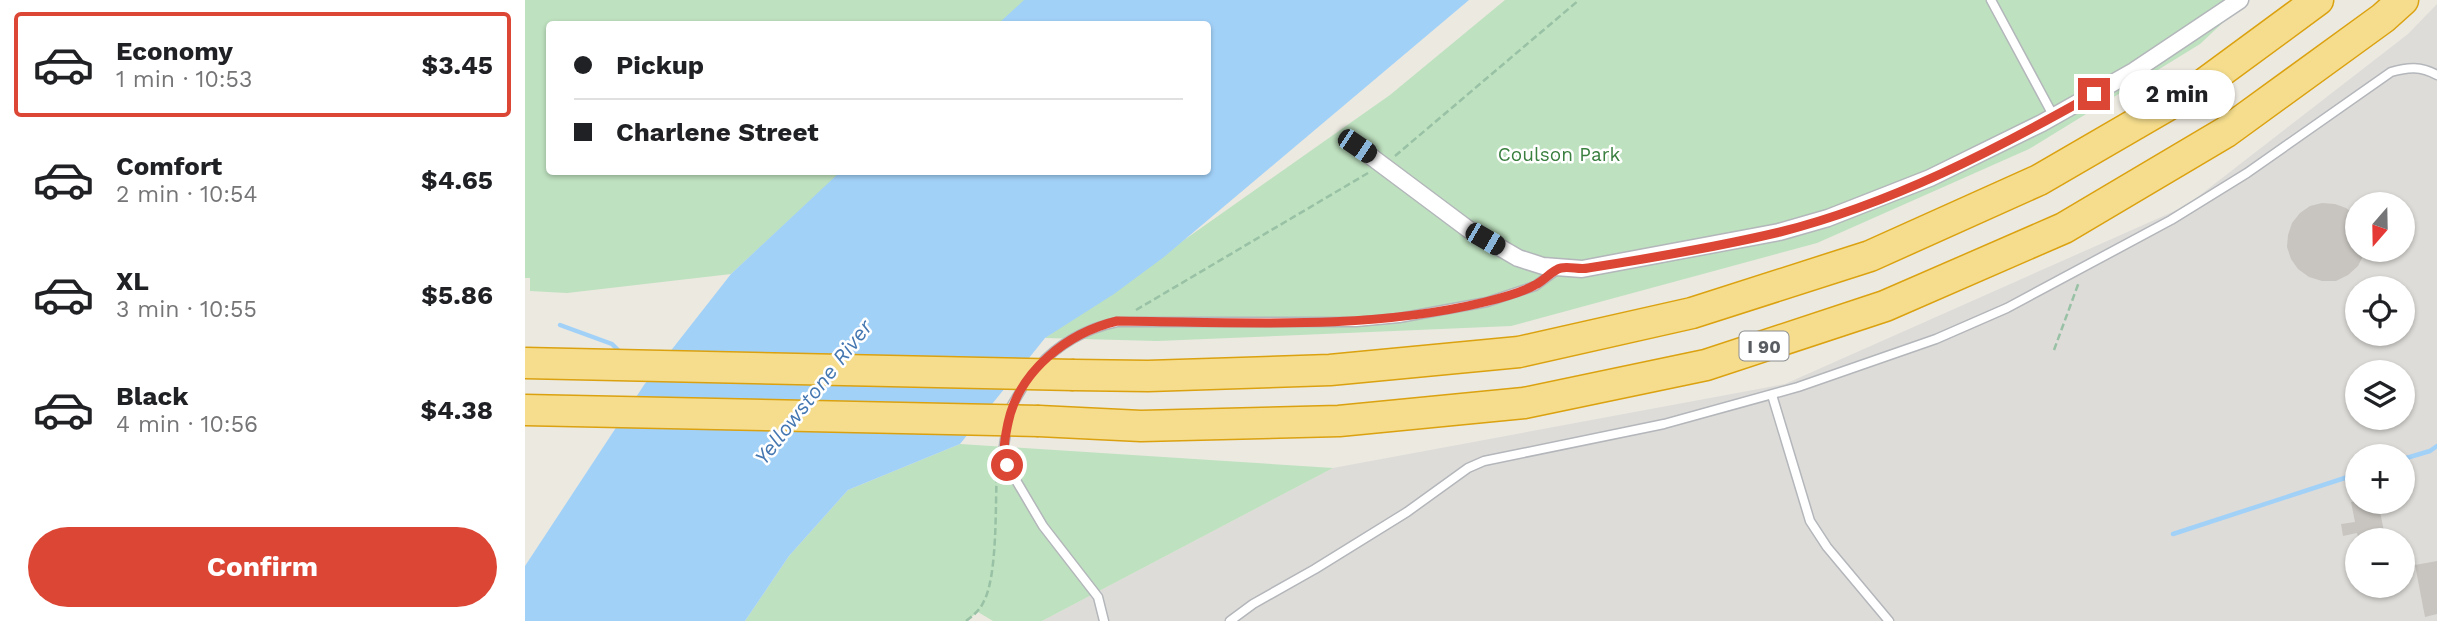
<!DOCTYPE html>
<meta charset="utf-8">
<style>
body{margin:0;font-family:"Work Sans",sans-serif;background:#f2f2f2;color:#202124;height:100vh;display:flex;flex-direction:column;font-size:26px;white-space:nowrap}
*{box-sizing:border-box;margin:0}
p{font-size:23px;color:#757577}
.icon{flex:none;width:38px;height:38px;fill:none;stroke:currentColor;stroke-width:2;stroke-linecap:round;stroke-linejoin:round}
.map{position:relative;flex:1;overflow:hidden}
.side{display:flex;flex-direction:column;background:#fff;width:525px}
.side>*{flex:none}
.banner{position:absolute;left:21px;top:21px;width:665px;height:154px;border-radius:7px;box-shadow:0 2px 5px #0004;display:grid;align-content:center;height:154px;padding:0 28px;background:#fff}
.needle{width:46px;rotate:200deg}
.buttons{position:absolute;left:1820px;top:192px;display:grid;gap:14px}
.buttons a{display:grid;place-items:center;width:70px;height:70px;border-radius:50%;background:#fff;box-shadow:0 2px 5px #0004;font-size:35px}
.end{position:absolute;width:32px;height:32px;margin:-16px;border:9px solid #dc4635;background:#fff;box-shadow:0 0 0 4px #fff}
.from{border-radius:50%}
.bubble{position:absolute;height:49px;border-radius:24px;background:#fff;box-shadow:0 2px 5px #0004;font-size:23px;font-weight:700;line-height:49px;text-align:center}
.car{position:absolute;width:21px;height:42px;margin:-21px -10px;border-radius:9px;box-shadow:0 0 5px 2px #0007;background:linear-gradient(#222 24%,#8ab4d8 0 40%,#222 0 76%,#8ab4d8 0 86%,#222 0)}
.banner b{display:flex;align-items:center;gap:24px;height:66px;font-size:26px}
.banner b+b{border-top:2px solid #e0e0e0}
.banner i{width:18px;height:18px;background:#202124}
ul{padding:12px 0 0;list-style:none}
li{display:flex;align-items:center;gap:21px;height:105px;margin:0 14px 10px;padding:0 14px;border:4px solid transparent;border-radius:7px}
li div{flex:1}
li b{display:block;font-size:26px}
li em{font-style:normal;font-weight:700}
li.current{border-color:#dc4635}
li>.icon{width:63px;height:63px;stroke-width:1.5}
.cta{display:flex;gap:14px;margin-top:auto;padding:14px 28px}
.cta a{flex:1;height:80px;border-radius:42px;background:#dc4635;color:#fff;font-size:28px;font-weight:700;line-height:80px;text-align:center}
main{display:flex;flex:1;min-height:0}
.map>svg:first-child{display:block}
</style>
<main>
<section class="side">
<ul>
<li class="current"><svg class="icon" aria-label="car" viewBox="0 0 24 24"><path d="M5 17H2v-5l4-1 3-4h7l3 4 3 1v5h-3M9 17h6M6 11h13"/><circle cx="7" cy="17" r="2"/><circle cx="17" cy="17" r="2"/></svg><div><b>Economy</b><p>1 min · 10:53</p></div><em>$3.45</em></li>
<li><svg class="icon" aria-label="car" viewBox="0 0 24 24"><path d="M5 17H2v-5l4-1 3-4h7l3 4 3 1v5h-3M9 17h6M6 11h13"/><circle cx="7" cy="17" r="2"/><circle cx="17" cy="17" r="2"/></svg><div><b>Comfort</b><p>2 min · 10:54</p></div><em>$4.65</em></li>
<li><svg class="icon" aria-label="car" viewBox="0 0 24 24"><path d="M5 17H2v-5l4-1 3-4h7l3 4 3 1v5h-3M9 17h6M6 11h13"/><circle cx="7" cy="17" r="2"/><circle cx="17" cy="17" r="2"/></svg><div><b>XL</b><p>3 min · 10:55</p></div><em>$5.86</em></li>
<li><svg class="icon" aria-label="car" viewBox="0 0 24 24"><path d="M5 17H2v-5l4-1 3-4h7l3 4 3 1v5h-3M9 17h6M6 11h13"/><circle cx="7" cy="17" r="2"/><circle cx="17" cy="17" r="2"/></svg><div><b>Black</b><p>4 min · 10:56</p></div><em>$4.38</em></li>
</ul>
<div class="cta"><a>Confirm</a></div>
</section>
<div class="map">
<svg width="1912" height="621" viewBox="0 0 1912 621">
<rect width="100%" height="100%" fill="#ebe9e0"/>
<path fill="#dedcd8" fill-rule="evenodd" d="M1912,4V621H517L808,468L1260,384L1661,206L1883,34ZM1832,205H1878V250H1832ZM1832,289H1878V334H1832ZM1832,373H1878V418H1832ZM1832,457H1878V502H1832ZM1832,541H1878V586H1832Z"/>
<g fill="#bee1bf">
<path d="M0,0H500L474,24H24V172H316L206,274L42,293L5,291V278H0Z"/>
<path d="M980,0H1722L1675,44L1504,149L1292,243L986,326L632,341L520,338L865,95Z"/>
<path d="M435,444L808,468L517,621H468L453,612L441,621H220L264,556L323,490Z"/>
</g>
<path fill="#a2d1f8" d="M499,0H944L639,257L589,294L520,338L435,444L323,490L264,556L220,621H0V566L119,385L206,274L315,172H682V24H473Z"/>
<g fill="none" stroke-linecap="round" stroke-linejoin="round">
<g stroke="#a2d1f8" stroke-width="4.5">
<path d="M35,325L87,344L95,352"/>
<path d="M1878,459L1905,451L1912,446"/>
<path d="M1648,534L1832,474"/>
</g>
</g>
<g fill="#c8c5c0">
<path d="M1797,203L1810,204L1821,208L1831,216L1832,250H1841L1833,266L1823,275L1811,281H1797L1784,277L1773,269L1766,259L1762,247L1763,235L1767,223L1775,213L1785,206Z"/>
<path d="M1826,502H1853L1861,541H1834L1832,533L1818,536L1816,524L1830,522Z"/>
<path d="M1912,561V614L1900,617L1890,565Z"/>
</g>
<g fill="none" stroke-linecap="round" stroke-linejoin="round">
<g stroke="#b3b6ba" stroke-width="11">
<g id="service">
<path d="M1466,0L1529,117"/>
<path d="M513,367C533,344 562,328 592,322H831L874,318L962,302L1010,286L1033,269"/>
<path d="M1247,395L1285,521L1302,547L1364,621"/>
<path d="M485,415L486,407L502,380"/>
<path d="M482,427L478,452L482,465L518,526L573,597L579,621"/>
<path d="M705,621L728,604L790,569L882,512L943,468L959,461L1139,424L1273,387L1411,339L1482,308L1646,220L1722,173L1866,72C1883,67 1896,66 1912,75"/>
</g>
</g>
<g stroke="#b3b6ba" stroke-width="19">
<path id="minor" d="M832,146L943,229L993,258L1018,266L1057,269L1254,232L1303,218L1405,178L1517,123L1609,71L1715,0"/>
</g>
<g stroke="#dba10f" stroke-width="33">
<g id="motorway">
<path d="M549,375L623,376L805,370L994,352L1167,313L1345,256L1514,180L1676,86L1793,0"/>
<path d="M514,421L616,426L814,421L999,403L1181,365L1360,306L1539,228L1701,132L1858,18L1878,0"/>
</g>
</g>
<g stroke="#98c1a5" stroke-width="2.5" stroke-dasharray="7 3.5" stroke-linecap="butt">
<path d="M870,156L1054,0"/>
<path d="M611,310L843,173"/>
<path d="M1529,350L1554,282"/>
<path d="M441,621C449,615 455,610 459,601C473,574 470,502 472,469"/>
</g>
<use href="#service" stroke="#fff" stroke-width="8"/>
<use href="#minor" stroke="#fff" stroke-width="16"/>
<use href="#motorway" stroke="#f5dd8d" stroke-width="30"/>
<g stroke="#dba10f" stroke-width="33" stroke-linecap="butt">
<g id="motorway-bridge">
<path d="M0,363L549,375"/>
<path d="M0,410L514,421"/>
</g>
</g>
<use href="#motorway-bridge" stroke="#f5dd8d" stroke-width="30"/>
</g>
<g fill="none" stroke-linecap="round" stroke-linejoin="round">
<path stroke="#dc4635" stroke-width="9" d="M482,465C477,450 480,438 483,423C494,371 542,333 592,321C715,322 840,331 960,302C976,298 996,293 1010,285C1019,281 1027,270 1036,268C1045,266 1054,270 1063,268C1127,258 1192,247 1255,232C1366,204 1470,150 1569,94"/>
</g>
<g text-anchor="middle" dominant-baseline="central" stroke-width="5" stroke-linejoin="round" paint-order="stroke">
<rect fill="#fff" stroke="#8b8d90" stroke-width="2" x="1214.5" y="331.5" width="49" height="29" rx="5"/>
<g font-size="18" font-weight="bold" fill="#595c60">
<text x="1239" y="346">I 90</text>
</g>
<g font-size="19" fill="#397f3e" stroke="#fff">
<text x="1034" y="154">Coulson Park</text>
</g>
<g font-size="21" font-style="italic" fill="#4577b1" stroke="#fff">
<text transform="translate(288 392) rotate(-52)">Yellowstone River</text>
</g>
</g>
</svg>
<div class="buttons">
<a><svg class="needle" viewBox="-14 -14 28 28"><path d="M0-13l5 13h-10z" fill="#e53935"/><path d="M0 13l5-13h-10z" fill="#757577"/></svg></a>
<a><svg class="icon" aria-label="locate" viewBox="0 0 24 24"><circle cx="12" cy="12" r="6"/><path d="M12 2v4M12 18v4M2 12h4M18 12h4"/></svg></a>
<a><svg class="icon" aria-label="layers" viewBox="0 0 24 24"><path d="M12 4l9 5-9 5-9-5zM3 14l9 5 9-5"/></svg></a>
<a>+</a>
<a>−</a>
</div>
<i class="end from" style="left:482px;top:465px"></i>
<i class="end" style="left:1569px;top:94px"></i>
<div class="bubble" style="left:1594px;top:70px;width:116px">2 min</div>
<i class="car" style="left:832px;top:146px;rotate:124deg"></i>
<i class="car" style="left:960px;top:239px;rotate:120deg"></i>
<div class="banner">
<b><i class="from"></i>Pickup</b>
<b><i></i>Charlene Street</b>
</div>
</div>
</main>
